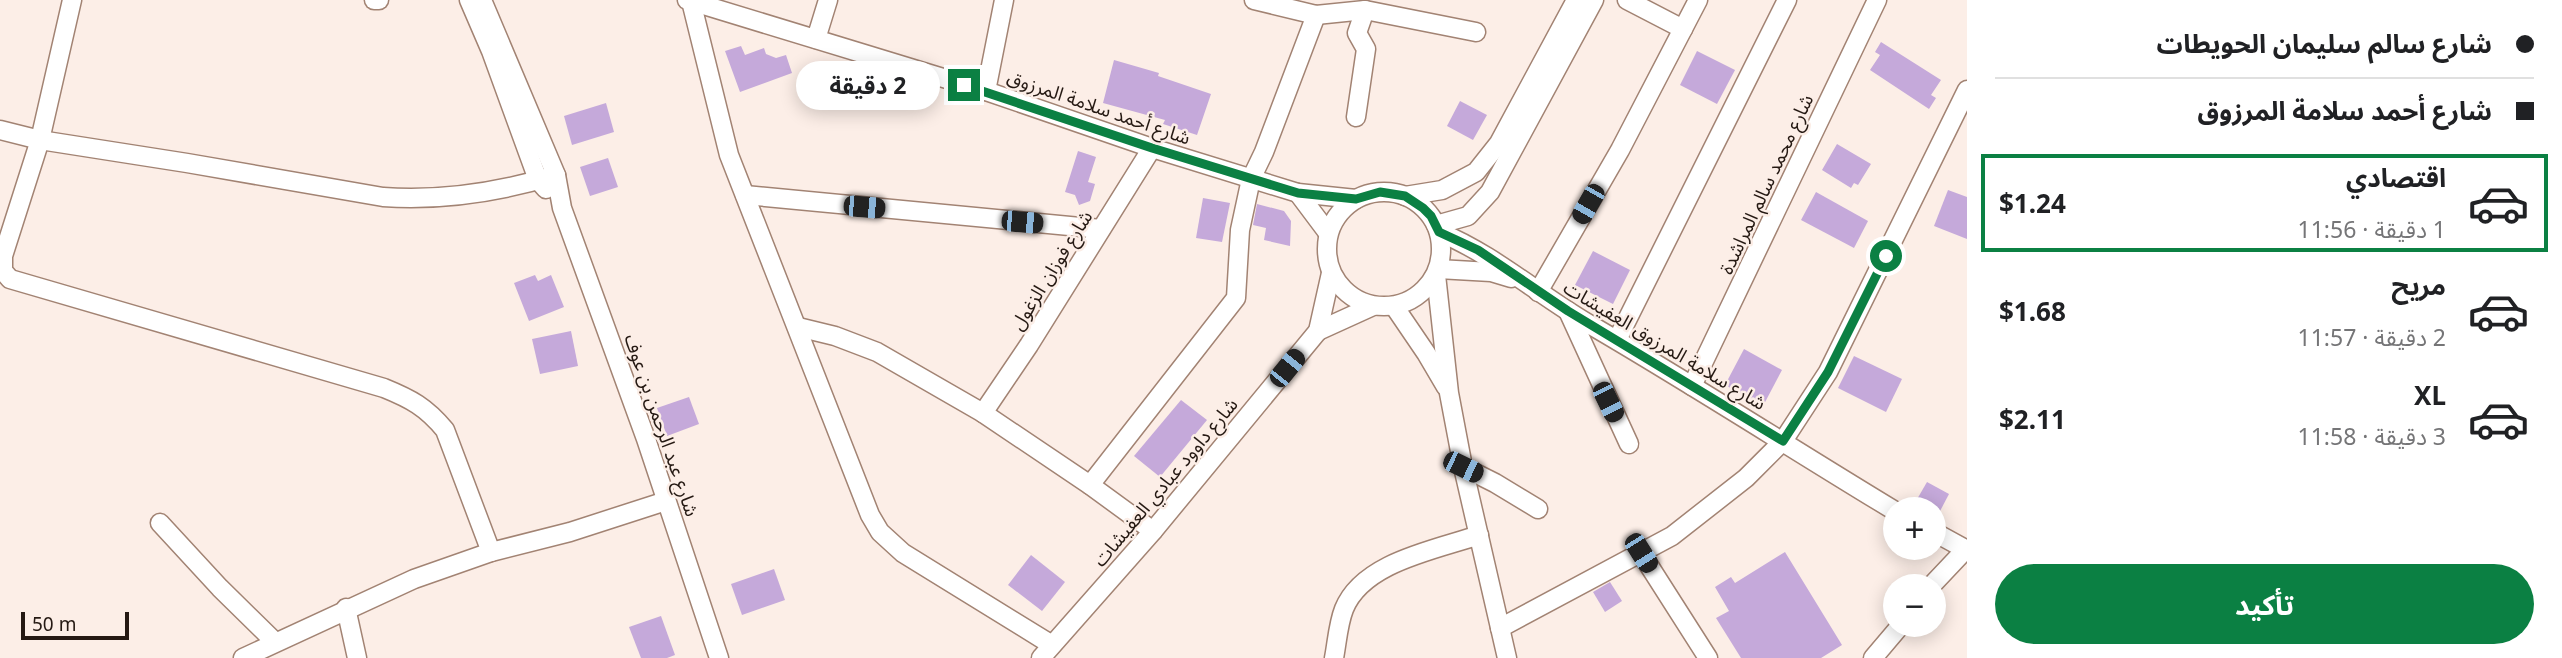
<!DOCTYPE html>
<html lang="ar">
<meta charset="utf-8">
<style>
body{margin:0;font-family:"Noto Sans","Noto Sans Arabic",sans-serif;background:#f6f6f6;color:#202124;direction:rtl;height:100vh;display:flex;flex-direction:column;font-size:26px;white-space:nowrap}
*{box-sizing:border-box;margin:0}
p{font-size:23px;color:#757577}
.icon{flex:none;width:38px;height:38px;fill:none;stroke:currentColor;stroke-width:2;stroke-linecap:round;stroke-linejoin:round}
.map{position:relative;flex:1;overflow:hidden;direction:ltr}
.details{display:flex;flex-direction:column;background:#fff;width:595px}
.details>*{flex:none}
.banner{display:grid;align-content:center;height:154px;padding:0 28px;background:#fff}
.tools{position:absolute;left:1883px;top:497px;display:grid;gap:14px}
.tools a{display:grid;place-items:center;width:63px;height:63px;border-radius:50%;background:#fff;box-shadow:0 4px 18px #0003;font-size:35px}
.scale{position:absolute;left:21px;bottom:18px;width:108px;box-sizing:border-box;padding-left:7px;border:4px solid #251913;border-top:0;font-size:19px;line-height:24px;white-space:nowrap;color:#251913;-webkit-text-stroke:5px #fceee7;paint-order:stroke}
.end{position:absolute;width:32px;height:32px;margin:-16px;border:9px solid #0b8043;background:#fff;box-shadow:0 0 0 4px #fff}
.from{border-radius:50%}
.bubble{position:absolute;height:49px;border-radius:24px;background:#fff;box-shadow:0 4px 18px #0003;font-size:23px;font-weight:700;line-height:49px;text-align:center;direction:rtl}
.car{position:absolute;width:21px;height:42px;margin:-21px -10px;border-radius:9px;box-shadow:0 0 5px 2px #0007;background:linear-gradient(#222 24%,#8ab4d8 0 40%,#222 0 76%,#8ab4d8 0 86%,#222 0)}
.banner b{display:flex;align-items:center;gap:24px;height:66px;font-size:26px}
.banner b+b{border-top:2px solid #e0e0e0}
.banner i{width:18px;height:18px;background:#202124}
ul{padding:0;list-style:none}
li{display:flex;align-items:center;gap:21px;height:98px;margin:0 14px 10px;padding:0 14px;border:4px solid transparent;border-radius:0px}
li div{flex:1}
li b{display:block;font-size:26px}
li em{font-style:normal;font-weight:700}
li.selected{border-color:#0b8043}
li>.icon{width:63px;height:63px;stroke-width:1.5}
.button{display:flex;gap:14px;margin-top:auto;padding:14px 28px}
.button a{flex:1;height:80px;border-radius:42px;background:#0b8043;color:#fff;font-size:28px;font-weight:700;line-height:80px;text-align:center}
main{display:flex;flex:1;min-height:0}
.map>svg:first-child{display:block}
</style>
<main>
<section class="details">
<div class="banner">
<b><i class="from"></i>شارع سالم سليمان الحويطات</b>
<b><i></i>شارع أحمد سلامة المرزوق</b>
</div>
<ul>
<li class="selected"><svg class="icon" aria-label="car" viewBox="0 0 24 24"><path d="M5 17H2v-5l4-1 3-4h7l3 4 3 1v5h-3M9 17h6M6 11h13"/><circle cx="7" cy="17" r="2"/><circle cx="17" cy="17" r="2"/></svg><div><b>اقتصادي</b><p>1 دقيقة · 11:56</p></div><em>$1.24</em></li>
<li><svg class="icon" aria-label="car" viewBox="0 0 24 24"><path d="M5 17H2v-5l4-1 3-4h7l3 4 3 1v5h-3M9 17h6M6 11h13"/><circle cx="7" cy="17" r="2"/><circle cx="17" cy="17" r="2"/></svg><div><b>مريح</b><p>2 دقيقة · 11:57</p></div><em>$1.68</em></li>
<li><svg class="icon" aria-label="car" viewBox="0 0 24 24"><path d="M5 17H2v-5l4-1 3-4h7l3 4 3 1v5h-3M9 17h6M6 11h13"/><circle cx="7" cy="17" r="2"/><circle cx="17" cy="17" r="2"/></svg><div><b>XL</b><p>3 دقيقة · 11:58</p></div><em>$2.11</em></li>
</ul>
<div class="button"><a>تأكيد</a></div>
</section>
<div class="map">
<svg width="1967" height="658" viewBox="0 0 1967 658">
<rect width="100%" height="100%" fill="#fceee7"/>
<g fill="#c5a9da">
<path d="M1881,42L1941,80L1931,95L1936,98L1929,109L1870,70L1880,55L1875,52Z"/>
<path d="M741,46L745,55L764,48L766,54L776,58L786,55L792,73L740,92L725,51Z"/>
<path d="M1697,51L1735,70L1717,104L1680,85Z"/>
<path d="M1114,60L1159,73L1158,76L1211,94L1197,135L1163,124L1165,120L1103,103Z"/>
<path d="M1460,101L1487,115L1473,140L1447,126Z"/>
<path d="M606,103L614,132L572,145L564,116Z"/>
<path d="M1837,144L1871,164L1858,185L1854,183L1851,188L1822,170Z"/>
<path d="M1078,151L1096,157L1088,182L1095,184L1090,201L1079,205L1075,195L1065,192Z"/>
<path d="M608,158L618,187L590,196L580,167Z"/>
<path d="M1948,190L1967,197V239L1934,226Z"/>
<path d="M1816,192L1868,221L1854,248L1801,220Z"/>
<path d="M1203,198L1230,203L1222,242L1196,238Z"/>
<path d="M1257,204L1284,211L1291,221L1290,246L1264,240L1266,228L1253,225Z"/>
<path d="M1593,251L1630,270L1613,304L1575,285Z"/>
<path d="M535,275L538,281L551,275L564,307L529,321L514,283Z"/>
<path d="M571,331L578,366L540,374L532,339Z"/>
<path d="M1744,349L1782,370L1763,406L1725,385Z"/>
<path d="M1854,356L1902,379L1886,412L1838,388Z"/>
<path d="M689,397L699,424L667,436L657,408Z"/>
<path d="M1181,400L1207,420L1160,477L1134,456Z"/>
<path d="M1927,482L1949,494L1939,513L1916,501Z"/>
<path d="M1785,552L1842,645L1821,658H1741L1716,618L1729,611L1715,587L1731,577L1735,583Z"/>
<path d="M1031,555L1065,582L1042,611L1008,585Z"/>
<path d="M774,569L785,600L742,615L731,584Z"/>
<path d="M1610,582L1622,601L1605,612L1593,592Z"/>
<path d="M661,616L675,655L667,658H641L629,627Z"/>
</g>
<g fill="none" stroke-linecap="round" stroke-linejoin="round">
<g stroke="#a28373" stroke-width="21">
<g id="minor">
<path d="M72,0L40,140L3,256V271L10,279L384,388C411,399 426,407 445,430L491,552"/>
<path d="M374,0H379"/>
<path d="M469,0L491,51L538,180L546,189"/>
<path d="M482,0L556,175L562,208L646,439L719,658"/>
<path d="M687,0L986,91L1152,148L1298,193L1356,199"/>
<path d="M1254,0L1316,15L1365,10L1476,32"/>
<path d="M1627,0L1683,29"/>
<path d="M691,1L729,155L870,515L880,532L903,553L1052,645"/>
<path d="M816,39L828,0"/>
<path d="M986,91L1004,0"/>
<path d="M1356,117L1366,49L1357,33L1365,10"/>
<path d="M0,130L40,140L187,163L383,197C441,201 500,192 556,175"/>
<circle cx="1384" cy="249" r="57"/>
<path d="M1298,193L1328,233"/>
<path d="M745,195L1101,229"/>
<path d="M1405,196L1442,190L1476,172L1499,143L1576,0"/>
<path d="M1436,225L1468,216L1490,192L1594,0"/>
<path d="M1439,232C1495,255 1541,297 1594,327C1695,386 1794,450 1895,511"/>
<path d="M1438,269L1491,272L1511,278"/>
<path d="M1436,275L1449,393L1463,467L1507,658"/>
<path d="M1538,292L1620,150L1698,0"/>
<path d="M1394,306L1426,353L1446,387"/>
<path d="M1568,311L1629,444"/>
<path d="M798,327L835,336L877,352L983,413L1090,485L1153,531"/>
<path d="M1318,331L1373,306"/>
<path d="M1617,340L1787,0"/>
<path d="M1692,386L1877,0"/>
<path d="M983,413L1029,345L1152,148"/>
<path d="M1463,467L1495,483L1538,509"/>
<path d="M1090,485L1236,298L1240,230L1251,179L1264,152L1316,15"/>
<path d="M160,523L220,588L275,642"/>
<path d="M1934,532L1967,550"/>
<path d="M1641,553L1708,658"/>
<path d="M1931,586L1966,549"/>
<path d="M346,608L357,658"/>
<path d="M1500,628L1672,536L1746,478L1783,441L1828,372L1967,90"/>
<path d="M243,658L414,579L491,552L570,532L666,501"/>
<path d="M1041,658L1153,531L1318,331L1331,273"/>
<path d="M1334,658C1337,643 1338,624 1344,609C1363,562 1435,550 1479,535"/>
<path d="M1873,658L1901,625"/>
</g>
</g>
<use href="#minor" stroke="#fff" stroke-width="18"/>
</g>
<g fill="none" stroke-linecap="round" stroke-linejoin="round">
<path stroke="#0b8043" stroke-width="9" d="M964,85L1152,148L1298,193L1356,199L1380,192L1405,196L1423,208L1431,216L1439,232L1478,250L1568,311L1783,441L1828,372L1886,256"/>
</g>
<g text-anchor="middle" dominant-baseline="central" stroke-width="5" stroke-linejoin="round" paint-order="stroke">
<g font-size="19" fill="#251913" stroke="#fceee7">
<text transform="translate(1099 107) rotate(19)">شارع أحمد سلامة المرزوق</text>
<text transform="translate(1766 184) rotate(-65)">شارع محمد سالم المراشدة</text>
<text transform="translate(1051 270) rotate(-58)">شارع فوزان الزغول</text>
<text transform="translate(1665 345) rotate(31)">شارع سلامة المرزوق العفيشات</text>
<text transform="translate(662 425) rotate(71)">شارع عبد الرحمن بن عوف</text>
<text transform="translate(1165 482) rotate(-50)">شارع داوود عبادي العفيشات</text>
</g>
</g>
</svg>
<div class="tools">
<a>+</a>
<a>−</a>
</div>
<div class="scale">50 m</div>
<i class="end from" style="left:1886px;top:256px"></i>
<i class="end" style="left:964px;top:85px"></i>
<div class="bubble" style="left:796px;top:61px;width:144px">2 دقيقة</div>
<i class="car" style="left:1588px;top:204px;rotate:210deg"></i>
<i class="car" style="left:864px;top:207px;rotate:95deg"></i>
<i class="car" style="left:1022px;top:222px;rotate:95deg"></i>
<i class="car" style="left:1287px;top:368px;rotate:39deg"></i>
<i class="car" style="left:1608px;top:402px;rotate:154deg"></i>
<i class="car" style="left:1463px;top:467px;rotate:116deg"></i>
<i class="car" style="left:1641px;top:553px;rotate:148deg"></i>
</div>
</main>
